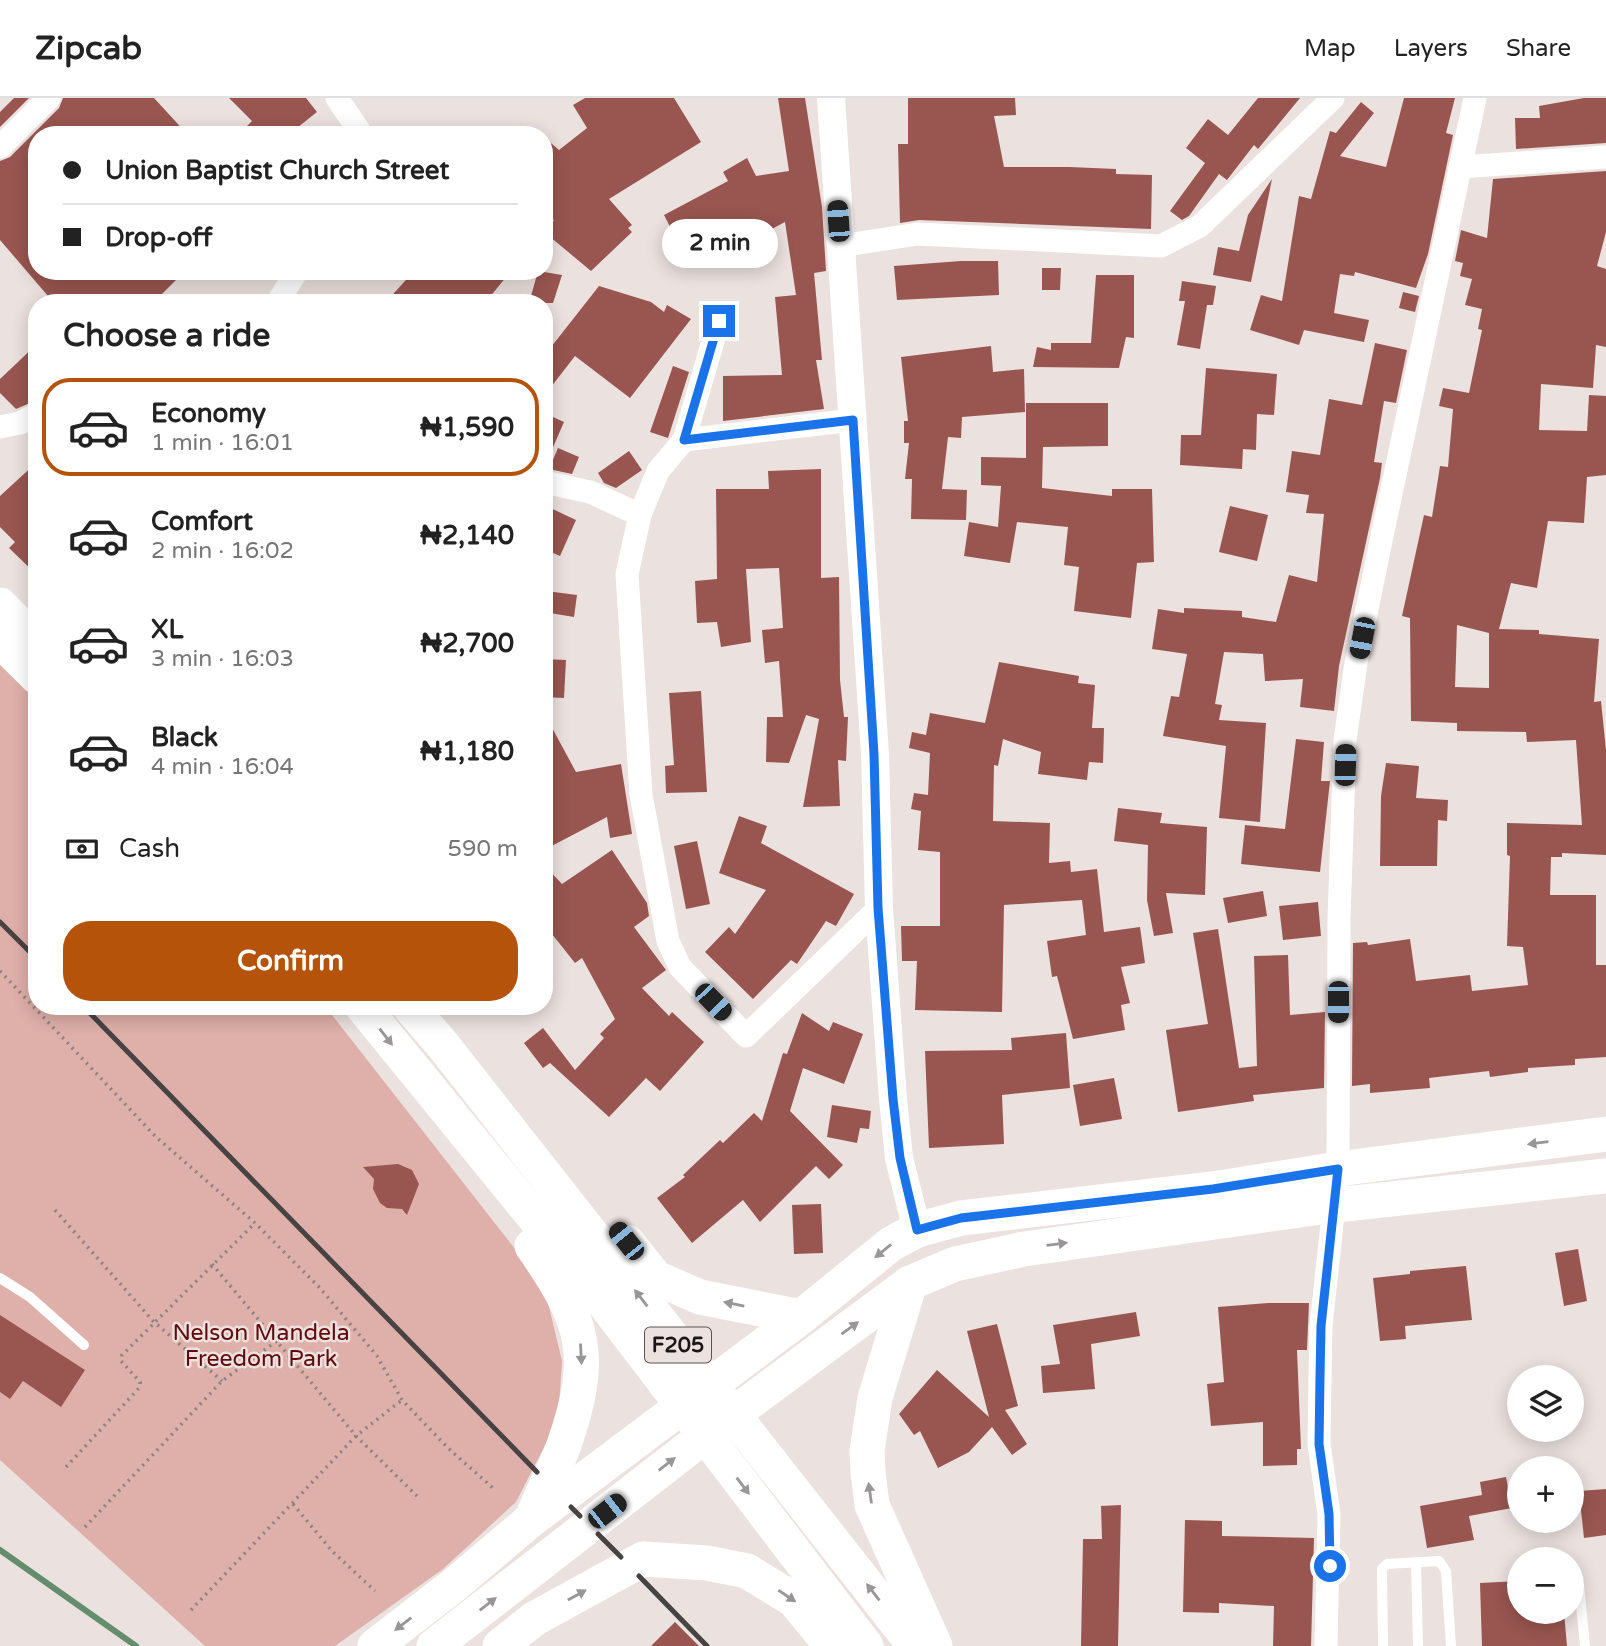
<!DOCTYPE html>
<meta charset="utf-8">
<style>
body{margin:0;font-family:"Varela Round",sans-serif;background:#f2f2f2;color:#222;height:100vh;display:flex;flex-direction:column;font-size:26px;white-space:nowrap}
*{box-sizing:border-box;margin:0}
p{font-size:23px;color:#767676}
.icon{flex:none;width:38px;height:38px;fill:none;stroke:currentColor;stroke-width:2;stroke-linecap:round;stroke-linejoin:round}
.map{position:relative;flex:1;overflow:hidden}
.side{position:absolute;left:28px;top:196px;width:525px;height:721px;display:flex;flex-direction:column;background:#fff;border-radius:28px;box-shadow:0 4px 18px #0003}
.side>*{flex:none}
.top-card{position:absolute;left:28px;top:28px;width:525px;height:154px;border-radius:28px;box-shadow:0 4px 18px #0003;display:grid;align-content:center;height:154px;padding:0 35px;background:#fff}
.tools{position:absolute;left:1507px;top:1267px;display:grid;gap:14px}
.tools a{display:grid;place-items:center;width:77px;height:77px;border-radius:50%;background:#fff;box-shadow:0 4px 18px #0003;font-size:35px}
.end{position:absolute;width:32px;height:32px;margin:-16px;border:9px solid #1a73e8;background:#fff;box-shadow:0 0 0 4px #fff}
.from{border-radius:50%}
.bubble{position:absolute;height:49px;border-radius:24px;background:#fff;box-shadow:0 4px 18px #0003;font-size:23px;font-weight:700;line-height:49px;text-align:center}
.car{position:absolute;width:21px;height:42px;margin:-21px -10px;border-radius:9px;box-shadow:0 0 5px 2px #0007;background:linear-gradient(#222 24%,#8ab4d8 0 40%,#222 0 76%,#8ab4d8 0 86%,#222 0)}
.top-card b{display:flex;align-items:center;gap:24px;height:66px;font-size:26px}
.top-card b+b{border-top:2px solid #e0e0e0}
.top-card i{width:18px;height:18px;background:#222}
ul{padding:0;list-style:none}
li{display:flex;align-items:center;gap:21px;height:98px;margin:0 14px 10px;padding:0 21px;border:4px solid transparent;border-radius:28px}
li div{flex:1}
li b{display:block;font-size:26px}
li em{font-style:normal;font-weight:700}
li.selected{border-color:#b45309}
li>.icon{width:63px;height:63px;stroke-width:1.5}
h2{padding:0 35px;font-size:32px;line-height:84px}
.pay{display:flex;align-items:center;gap:18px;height:77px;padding:0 35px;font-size:26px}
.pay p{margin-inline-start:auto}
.button{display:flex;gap:14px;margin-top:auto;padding:14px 35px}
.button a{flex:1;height:80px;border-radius:28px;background:#b45309;color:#fff;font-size:28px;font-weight:700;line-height:80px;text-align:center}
header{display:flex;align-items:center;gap:42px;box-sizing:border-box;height:98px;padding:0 35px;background:#fff;border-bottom:2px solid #e0e0e0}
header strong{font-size:33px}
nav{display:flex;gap:38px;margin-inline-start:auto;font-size:24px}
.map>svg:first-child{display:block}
</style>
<header>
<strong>Zipcab</strong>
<nav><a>Map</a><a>Layers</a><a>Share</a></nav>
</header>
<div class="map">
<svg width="1606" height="1548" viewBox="0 0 1606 1548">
<rect width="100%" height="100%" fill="#ebe1df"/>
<path fill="#dfafa9" d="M0,548L37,585V908H325L544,1188L562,1263L558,1322L516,1404L443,1471L335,1548H205L0,1362Z"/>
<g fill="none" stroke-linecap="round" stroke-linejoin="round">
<path stroke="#638d6d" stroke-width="6" d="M0,1452L136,1548"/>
</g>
<g fill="#995650" fill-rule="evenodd">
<path d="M14,0H29L0,29V14Z"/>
<path d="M63,0H154L188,37H37V173H185L153,205H54L0,142V63L10,59L59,10Z"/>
<path d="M229,0H306L317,14L288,37H238L252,23Z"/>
<path d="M585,0H674L701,44L609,101L632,127L628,130L632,134L591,173L549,138L554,121L544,133V39L559,52L587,30L573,7Z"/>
<path d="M778,0H805L822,109L826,173L814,175L822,262H816L824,311L723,323V278L782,277L775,199L796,197L785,124L717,160L713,153L689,166L664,117L728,83L723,74L747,60L756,78L789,73Z"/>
<path d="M908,0H1015L1016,17L994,18L1004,69H1070L1116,71V76L1152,77L1151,131L919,122L900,125L898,46H908Z"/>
<path d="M1258,0H1300L1258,51L1254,47L1227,82L1219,76L1189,118L1182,122L1170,113L1205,65L1186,50L1208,21L1228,37Z"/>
<path d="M1404,0H1455L1446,35L1453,37L1428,156L1416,190L1355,174L1354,178L1340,176L1334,215L1369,222L1364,244L1304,232L1299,247L1250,232L1261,197L1282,203L1299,98L1311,101L1330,33L1336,35L1361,4L1374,15L1340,58L1386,69Z"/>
<path d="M1584,0H1606V45L1516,51L1515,20H1540L1539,8Z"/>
<path d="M1606,73V134L1597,168L1606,171V249L1596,247L1593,290L1541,286L1539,332L1587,333L1589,297L1606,298V377L1587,379L1584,425L1548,423L1537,490L1511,485L1499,531L1539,532V536L1599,541L1594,604L1601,603L1606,652V757L1562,755V759H1551L1550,797H1596V867H1606V959L1575,961V967L1528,970V974L1490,979L1489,973L1429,980L1430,990L1370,995V986L1352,988L1353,845L1367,844L1368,847L1410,841L1416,883L1470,877L1472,893L1528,887L1523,849L1507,848L1510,758L1507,757V725L1582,727L1576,642L1527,644L1526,634L1457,633V625L1411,623L1410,520L1402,518L1424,417L1432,419L1440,368L1448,369L1453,311L1439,308L1443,290L1469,295L1482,232L1478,231L1482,211L1465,207L1472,181L1460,178L1463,165L1455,163L1461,132L1487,140L1493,81ZM1457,527L1489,535V590L1455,589Z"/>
<path d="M1272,81L1251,184L1213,177L1218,149L1239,153L1248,117Z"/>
<path d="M961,163H998L999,197L897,202L894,168Z"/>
<path d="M1042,170H1061L1060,192H1042Z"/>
<path d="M414,173H511L485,205H385Z"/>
<path d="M538,173L562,177L553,205H529Z"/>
<path d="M1096,177H1134V240L1126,239L1119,270L1033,269L1037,249L1051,252V245H1091Z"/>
<path d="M1182,183L1216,188L1213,207H1207L1200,251L1177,247L1185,203H1179Z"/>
<path d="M599,188L651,204L664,214L667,207L691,221L630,300L575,258L544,298V258Z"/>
<path d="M1403,194L1419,198L1415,214L1399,210Z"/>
<path d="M1375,245L1407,252L1396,305L1384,303L1374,364L1382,365L1380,380L1339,568L1334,613L1300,609L1303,581L1265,583L1263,556L1224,554L1215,606L1222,607L1219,622L1266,625L1260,724L1219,720L1226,648L1163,638L1171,598L1179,599L1187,556L1152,551L1158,511L1184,515V510L1242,513V519L1276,524L1289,477L1317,484L1324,416L1306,415L1309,397L1286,394L1292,353L1320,357L1329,301L1362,307Z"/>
<path d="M37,246V302L16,311L0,295V281Z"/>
<path d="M991,248L993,274L1024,271L1025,314L962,319L961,340L948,339L942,391L967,392L966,422L911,421L912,381H905L909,345H904V323H908L901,259Z"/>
<path d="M673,268L689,274L668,340L650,334Z"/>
<path d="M1206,270L1277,276L1274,317L1257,316L1256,352L1243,351L1242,371L1180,367L1181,337H1201Z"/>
<path d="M1026,305H1108V348L1043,349L1042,390L1112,398V391H1152L1154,464L1137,465L1131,520L1074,513L1079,469L1064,467L1068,429L1017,424L1010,465L964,458L969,424L998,429L1001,388L981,387V359L1026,360Z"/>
<path d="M544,315L564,324L544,370Z"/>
<path d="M558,350L579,359L572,376L549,371Z"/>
<path d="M629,353L642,372L616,390L604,385L598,375Z"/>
<path d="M37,364V477L9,450L15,444L0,429V398Z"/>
<path d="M821,371V480L839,479L840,582L844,619H848L846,663L838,662L840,708L803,709L819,621L806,617L789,665L766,664L767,619H783L779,563L765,565L762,532L783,530L779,470L746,471L751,544L721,549L717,524L697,525L695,483L717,481L716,391H769L768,373Z"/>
<path d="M544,407L576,422L560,458L544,451Z"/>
<path d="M1230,408L1268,417L1257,463L1219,454Z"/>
<path d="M546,493L577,497L574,519L544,514Z"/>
<path d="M544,561L566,562L564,600L544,599Z"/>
<path d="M999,564L1079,578L1078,585L1095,587L1092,630H1104L1103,665L1089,664L1087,682L1038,676L1041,654L1003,641L998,668L994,667L993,723L1050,725L1049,765L1070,763L1071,774L1097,771L1104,834L1140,829L1145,865L1121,869L1130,905L1121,907L1125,932L1073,941L1057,878L1052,879L1047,843L1086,837L1082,802L1004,807L1002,914L915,912L917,863H902L901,828H940V754L918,752L921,713L911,711L914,695L928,697L930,655L909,650L912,634L926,637L930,615L985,625Z"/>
<path d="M701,593L707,694L666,695L665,668L674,667L669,595Z"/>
<path d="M544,615L576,674L621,666L632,736L610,740L607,719L544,752Z"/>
<path d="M1296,641L1324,644L1321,683H1330L1320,774L1241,766L1245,727L1285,731Z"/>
<path d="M1386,665L1419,668L1416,700L1448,702L1447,723L1438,722L1437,768H1380L1381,698Z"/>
<path d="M1118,710L1162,715L1160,725L1207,729L1205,797L1166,795L1173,835L1154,838L1147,802L1148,747L1114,743Z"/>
<path d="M739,718L767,728L761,745L854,796L836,828L826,823L797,866L791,862L753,901L705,854L729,829L735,836L766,792L719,775Z"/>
<path d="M697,743L710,806L686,811L674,748Z"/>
<path d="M612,752L647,805L649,818L634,829L666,872L642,890L669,918L672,914L704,944L660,993L646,980L609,1019L550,965L543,970L524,945L543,930L575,972L604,940L600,936L615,921L582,860L575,865L544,826V767L562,786Z"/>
<path d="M1263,793L1267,818L1228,825L1223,800Z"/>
<path d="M1318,804L1321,838L1283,842L1279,808Z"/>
<path d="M1218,831L1239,970L1257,968L1254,858L1288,857L1290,917L1325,914L1324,990L1253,997L1254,1003L1178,1014L1166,932L1208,926L1193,835Z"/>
<path d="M802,915L829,933L833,924L863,936L844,986L803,970L790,1013L843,1067L829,1081L816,1068L760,1124L743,1102L692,1145L657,1100L685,1079L683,1077L720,1042L723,1045L754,1015L762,1023L783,955L787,956Z"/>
<path d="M1066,935L1070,990L1002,997L1004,1046L929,1050L925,953L1012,952L1011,940Z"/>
<path d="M1114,980L1122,1021L1080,1028L1073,987Z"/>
<path d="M832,1007L871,1013L869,1031L860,1030L857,1045L827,1039Z"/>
<path d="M398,1066L412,1072L419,1086L407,1117L402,1111L387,1110L380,1105L373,1091L374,1081L363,1069Z"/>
<path d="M821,1106L823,1155L794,1156L792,1107Z"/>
<path d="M1578,1151L1587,1203L1564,1208L1555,1155Z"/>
<path d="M1466,1168L1472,1222L1405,1228L1406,1241L1380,1243L1373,1180L1410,1176V1173Z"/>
<path d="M1268,1205H1309L1307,1252H1297L1301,1351H1297V1367L1263,1368V1324L1211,1328L1207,1286L1224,1284L1218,1209Z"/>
<path d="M1136,1214L1140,1238L1091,1246L1095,1291L1043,1295L1041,1268L1060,1266L1053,1227Z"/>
<path d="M0,1217L85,1272L61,1309L23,1283L10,1301L0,1294Z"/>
<path d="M997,1226L1018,1308L1005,1312L1027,1346L1012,1357L992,1329L969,1354L938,1370L920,1333L914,1337L899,1316L937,1272L989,1319L967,1233Z"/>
<path d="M1506,1379L1512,1410L1469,1418L1474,1442L1427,1450L1420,1408L1482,1397L1480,1384Z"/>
<path d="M1606,1391V1437L1584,1440L1579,1393Z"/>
<path d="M1121,1407L1118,1548H1081L1083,1441H1102L1101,1408Z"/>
<path d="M1185,1422L1222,1423V1438L1314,1440L1311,1548H1273L1274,1508L1219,1505V1515L1183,1514Z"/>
<path d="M1519,1483V1514H1564L1567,1548H1482L1480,1485Z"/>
<path d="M675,1524L699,1548H651Z"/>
</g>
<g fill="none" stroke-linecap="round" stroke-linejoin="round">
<g stroke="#8a8382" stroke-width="3.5" stroke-dasharray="2 5" stroke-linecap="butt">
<path d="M0,873L156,1039L255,1125L320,1190L377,1258L402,1302L448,1350L494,1391"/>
<path d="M55,1112L153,1223L222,1283"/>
<path d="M212,1166L356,1338L420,1401"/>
<path d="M66,1369L140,1289V1284L121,1263L122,1257L255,1125"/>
<path d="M293,1406L332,1453L375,1493"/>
<path d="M85,1429L222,1283L278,1242"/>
<path d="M191,1512L356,1338L402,1302"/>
</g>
<g stroke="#fff" stroke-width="10">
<path d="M0,1180L30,1199L84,1247"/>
<path d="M1416,1464L1418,1548"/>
<path d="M1579,1487L1585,1548"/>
<path d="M1383,1548L1382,1471L1387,1466L1439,1463L1446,1473L1451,1548"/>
</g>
<g stroke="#fff" stroke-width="23">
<path d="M337,0L362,37"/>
<path d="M0,49L49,0"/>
<path d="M1460,69L1606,59"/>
<path d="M839,148L918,136L1161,148L1200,128L1333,0"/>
<path d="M277,205L297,173"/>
<path d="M853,322L684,342L658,373L640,417L627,476L641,697L668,843L680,869L746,938L879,810"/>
<path d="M0,329L20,325L37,316"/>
<path d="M684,342L719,223"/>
<path d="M544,384L590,394L640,417"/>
<path d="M1326,1548L1329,1416L1319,1346L1320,1279L1321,1228L1338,1071L1339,821L1345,642L1356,565L1382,438L1475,0"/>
</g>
<path stroke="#fff" stroke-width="28" d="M831,0L875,656L879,810L893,1001L899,1060L917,1132"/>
<g stroke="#fff" stroke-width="35">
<path d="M0,507L37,544"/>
<path d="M0,542L37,579"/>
<path d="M362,908L601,1201L866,1548"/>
<path d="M409,908L442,946L915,1548"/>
<path d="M627,1144L656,1180L700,1199L801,1219"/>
<path d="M532,1148C585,1224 595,1257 564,1347C555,1372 541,1396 532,1421"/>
<path d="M910,1185L875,1300L867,1353L868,1374L872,1407L935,1548"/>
<path d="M375,1548L454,1487L532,1421L801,1219L891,1146L917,1132L961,1120L1213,1091L1338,1071L1606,1036"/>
<path d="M434,1548L716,1329L910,1185L955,1166L1024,1151L1335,1107L1606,1078"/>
<path d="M500,1548L534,1521L643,1461L707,1465L747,1473L794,1502L832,1548"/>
</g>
<g stroke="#474342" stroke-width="5">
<path d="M0,824L37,861"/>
<path d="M83,908L537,1374"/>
<path d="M571,1409L580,1418"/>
<path d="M598,1436L621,1459"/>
<path d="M639,1478L707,1548"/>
</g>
</g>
<defs><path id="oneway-solid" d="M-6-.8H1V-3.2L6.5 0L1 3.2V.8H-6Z" transform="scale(1.75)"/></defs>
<g fill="#989696">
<use href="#oneway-solid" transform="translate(386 939) rotate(52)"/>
<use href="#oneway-solid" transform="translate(1538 1045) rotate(173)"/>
<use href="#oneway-solid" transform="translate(1057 1146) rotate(-7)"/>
<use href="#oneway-solid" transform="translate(883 1153) rotate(141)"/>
<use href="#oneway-solid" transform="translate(641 1200) rotate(-128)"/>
<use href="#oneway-solid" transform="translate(734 1206) rotate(-169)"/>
<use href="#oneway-solid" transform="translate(850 1230) rotate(-36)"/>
<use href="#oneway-solid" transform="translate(581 1256) rotate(87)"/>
<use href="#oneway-solid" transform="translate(667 1366) rotate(-38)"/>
<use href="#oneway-solid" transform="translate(743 1388) rotate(53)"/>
<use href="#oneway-solid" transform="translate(870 1395) rotate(-98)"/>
<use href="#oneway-solid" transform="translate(873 1494) rotate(-128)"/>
<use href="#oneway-solid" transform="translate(577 1497) rotate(-29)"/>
<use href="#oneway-solid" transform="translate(787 1498) rotate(34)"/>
<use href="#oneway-solid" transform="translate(488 1506) rotate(-38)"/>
<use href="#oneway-solid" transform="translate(403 1526) rotate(142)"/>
</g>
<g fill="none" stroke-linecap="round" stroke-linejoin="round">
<path stroke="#1a73e8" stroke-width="9" d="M719,223L684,342L853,322L874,656L878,810L893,1001L900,1060L917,1132L961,1120L1213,1091L1338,1071L1321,1228L1320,1279L1319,1346L1329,1416L1330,1468"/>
</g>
<g text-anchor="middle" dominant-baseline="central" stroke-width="5" stroke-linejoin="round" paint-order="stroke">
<rect fill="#ebe1df" stroke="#585352" stroke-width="2" x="645" y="1229.5" width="66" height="35" rx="5"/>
<g font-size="21" font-weight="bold" fill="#191615">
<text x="678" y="1247">F205</text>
</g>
<g font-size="23" fill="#61090c" stroke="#ebe1df">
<text x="261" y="1235">Nelson Mandela<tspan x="261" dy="26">Freedom Park</tspan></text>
</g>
</g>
</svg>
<div class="tools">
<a><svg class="icon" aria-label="layers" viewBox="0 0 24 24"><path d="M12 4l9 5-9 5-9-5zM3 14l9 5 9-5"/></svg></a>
<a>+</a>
<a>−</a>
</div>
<i class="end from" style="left:1330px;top:1468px"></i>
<i class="end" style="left:719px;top:223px"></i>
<div class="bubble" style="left:662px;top:121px;width:116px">2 min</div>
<i class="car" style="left:838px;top:123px;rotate:356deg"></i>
<i class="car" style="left:1362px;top:540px;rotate:191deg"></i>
<i class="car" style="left:1345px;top:667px;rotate:2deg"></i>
<i class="car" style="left:713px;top:904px;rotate:136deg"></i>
<i class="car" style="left:1338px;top:904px;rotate:180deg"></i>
<i class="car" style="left:626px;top:1143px;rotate:321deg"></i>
<i class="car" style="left:607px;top:1413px;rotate:52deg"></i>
<div class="top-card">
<b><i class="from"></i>Union Baptist Church Street</b>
<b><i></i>Drop-off</b>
</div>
<section class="side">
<h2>Choose a ride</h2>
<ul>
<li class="selected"><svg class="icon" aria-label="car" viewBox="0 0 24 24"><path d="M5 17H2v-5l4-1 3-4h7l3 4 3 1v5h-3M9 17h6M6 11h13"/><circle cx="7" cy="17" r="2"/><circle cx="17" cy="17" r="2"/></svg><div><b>Economy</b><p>1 min · 16:01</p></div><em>₦1,590</em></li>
<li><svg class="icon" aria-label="car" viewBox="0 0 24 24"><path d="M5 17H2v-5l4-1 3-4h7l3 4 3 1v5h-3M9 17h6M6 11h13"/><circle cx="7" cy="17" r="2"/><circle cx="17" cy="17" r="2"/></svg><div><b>Comfort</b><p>2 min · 16:02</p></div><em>₦2,140</em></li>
<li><svg class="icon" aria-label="car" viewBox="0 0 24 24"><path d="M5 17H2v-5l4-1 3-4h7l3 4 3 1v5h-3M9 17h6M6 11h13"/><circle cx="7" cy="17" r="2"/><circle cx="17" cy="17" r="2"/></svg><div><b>XL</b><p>3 min · 16:03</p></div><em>₦2,700</em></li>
<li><svg class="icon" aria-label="car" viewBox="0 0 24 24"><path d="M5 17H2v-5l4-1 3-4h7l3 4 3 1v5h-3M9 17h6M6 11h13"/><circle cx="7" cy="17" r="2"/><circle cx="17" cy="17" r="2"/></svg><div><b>Black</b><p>4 min · 16:04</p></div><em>₦1,180</em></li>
</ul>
<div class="pay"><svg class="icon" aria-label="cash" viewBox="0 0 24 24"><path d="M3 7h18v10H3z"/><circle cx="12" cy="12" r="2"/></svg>Cash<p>590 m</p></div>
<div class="button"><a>Confirm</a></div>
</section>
</div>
